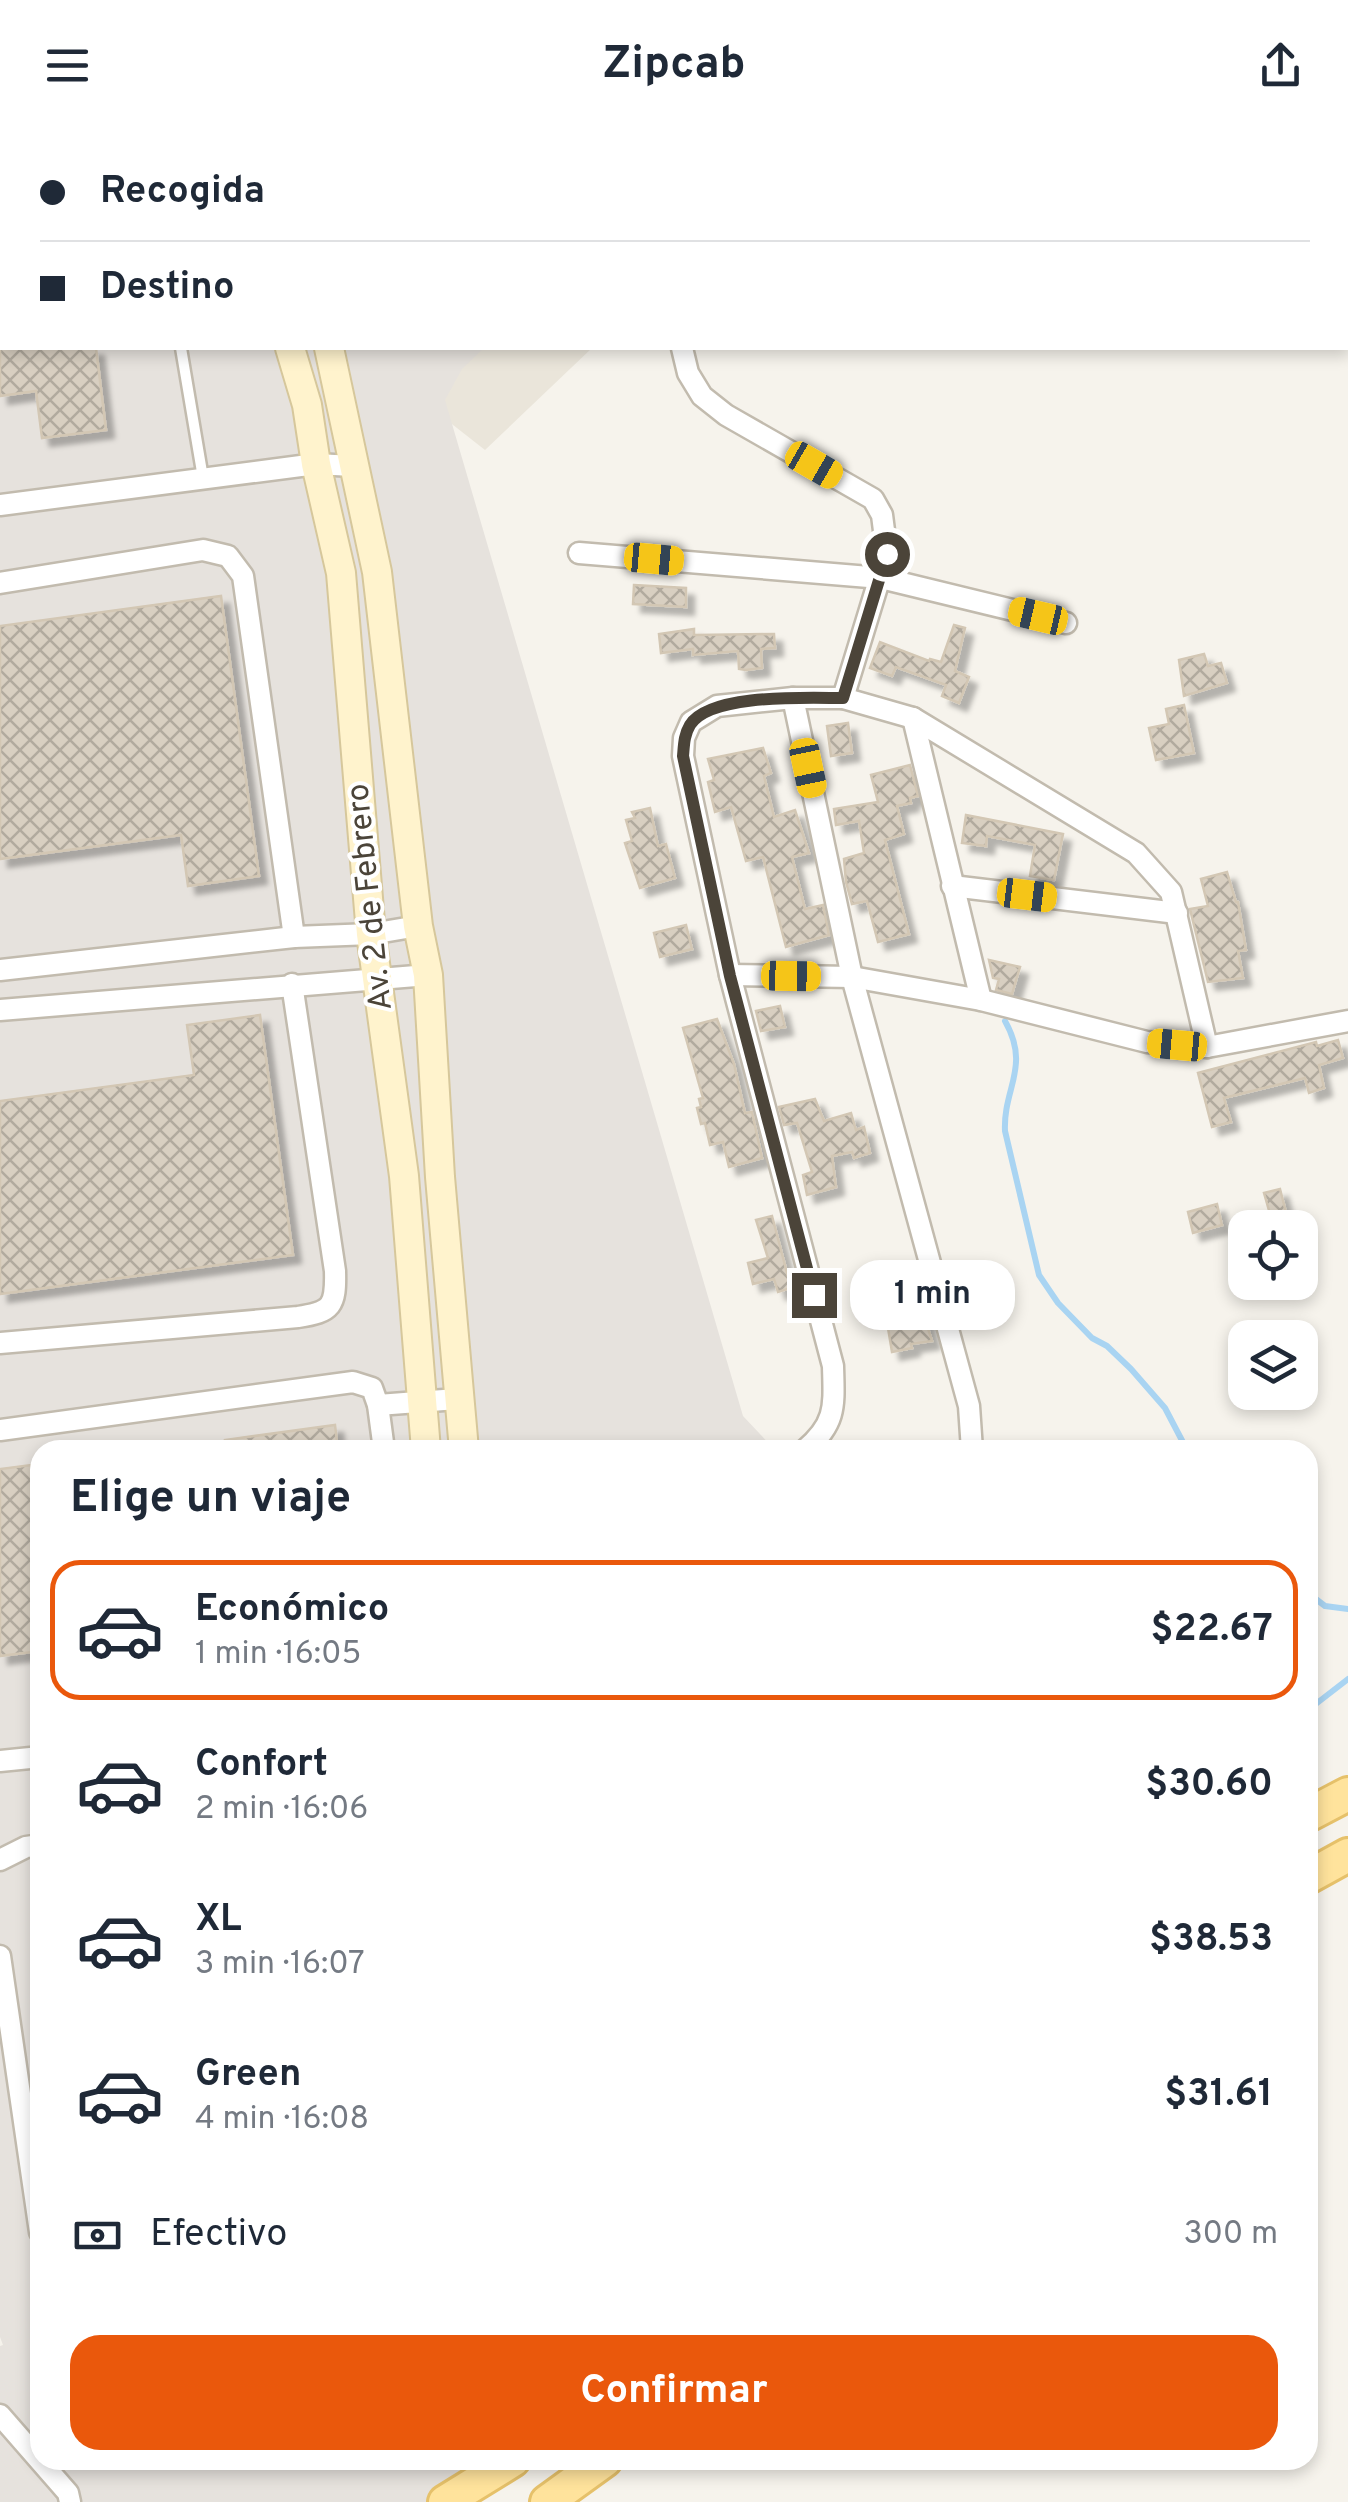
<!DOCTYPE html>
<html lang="es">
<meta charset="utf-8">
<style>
body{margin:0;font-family:Overpass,sans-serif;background:#f6f6f7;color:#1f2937;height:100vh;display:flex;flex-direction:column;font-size:38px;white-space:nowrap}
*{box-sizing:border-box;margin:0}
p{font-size:32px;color:#747a83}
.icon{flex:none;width:55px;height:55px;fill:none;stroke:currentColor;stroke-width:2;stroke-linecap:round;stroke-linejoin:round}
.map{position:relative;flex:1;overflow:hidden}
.drawer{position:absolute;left:30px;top:1310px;width:1288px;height:1030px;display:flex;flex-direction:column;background:#fff;border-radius:30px;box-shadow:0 5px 15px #0003}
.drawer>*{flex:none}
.hud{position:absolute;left:0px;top:0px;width:1350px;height:220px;box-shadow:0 5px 15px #0003;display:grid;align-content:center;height:220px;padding:0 40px;background:#fff}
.controls{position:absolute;left:1228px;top:1080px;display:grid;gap:20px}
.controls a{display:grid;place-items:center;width:90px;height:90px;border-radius:20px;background:#fff;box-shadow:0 5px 15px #0003;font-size:50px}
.end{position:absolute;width:45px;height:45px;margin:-22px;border:12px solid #4b4439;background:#fff;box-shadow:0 0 0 5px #fff}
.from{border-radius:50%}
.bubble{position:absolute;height:70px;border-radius:30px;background:#fff;box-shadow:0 5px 15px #0003;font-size:32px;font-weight:700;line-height:70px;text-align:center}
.car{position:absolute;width:30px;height:60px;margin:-30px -15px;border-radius:12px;box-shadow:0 0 8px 2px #0007;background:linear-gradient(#f5c518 24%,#345 0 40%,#f5c518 0 76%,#345 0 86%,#f5c518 0)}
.hud b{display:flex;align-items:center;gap:35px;height:95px;font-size:38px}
.hud b+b{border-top:2px solid #e0e1e3}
.hud i{width:25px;height:25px;background:#1f2937}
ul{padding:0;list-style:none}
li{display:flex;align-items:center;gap:30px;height:140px;margin:0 20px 15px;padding:0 20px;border:5px solid transparent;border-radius:30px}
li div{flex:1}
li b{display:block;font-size:38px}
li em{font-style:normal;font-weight:700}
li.active{border-color:#ea580c}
li>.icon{width:90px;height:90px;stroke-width:1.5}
h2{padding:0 40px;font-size:45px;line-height:120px}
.pay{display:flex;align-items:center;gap:25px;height:110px;padding:0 40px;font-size:38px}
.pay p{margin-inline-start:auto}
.button{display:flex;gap:20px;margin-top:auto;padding:20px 40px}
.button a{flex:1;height:115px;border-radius:30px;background:#ea580c;color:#fff;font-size:40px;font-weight:700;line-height:115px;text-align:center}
header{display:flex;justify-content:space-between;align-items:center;height:130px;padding:0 40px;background:#fff;font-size:45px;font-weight:700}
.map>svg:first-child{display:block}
</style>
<header><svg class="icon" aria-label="menu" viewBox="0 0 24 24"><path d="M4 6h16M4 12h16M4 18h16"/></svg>Zipcab<svg class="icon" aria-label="share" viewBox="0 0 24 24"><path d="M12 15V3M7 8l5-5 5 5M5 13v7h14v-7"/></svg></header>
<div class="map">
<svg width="1348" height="2372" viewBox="0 0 1348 2372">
<defs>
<pattern id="building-cross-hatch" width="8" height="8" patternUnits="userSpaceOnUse" patternTransform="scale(2.5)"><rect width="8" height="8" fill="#d8cfc1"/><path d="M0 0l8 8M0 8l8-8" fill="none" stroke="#b1aa9e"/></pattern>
<filter id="shadow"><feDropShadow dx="8" dy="8" stdDeviation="2.5" flood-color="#0004"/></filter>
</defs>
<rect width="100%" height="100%" fill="#f6f3ec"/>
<path fill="#eae5da" d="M355,218H592L485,320Z"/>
<path fill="#e6e2dd" d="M0,0L461,2H2V218H484L462,239L445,270L743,1286L775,1320H40V2330H513L451,2372H0V2216L3,2215L0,2207Z"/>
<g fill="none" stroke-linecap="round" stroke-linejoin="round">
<g stroke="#a9d4f2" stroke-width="6">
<path d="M1109,2L1110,0"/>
<path d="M1005,891C1031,937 1003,958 1005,1001L1039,1145L1058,1173L1092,1208L1107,1216L1131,1239L1165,1278L1187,1320"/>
<path d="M1308,1463L1325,1476L1348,1479"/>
<path d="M1308,1580L1348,1549"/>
</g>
</g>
<g fill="url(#building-cross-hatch)" stroke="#d3c7b4" stroke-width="2.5" filter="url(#shadow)">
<path d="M0,218H96L106,300L42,308L36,261L0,266Z"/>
<path d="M634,455L686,458V477L633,474Z"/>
<path d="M221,466L259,746L188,756L181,705L0,729V496Z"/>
<path d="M954,495L965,498L955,541L969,547L959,573L942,566L946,555L896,537L892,546L870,538L880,512L929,531L930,529L941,532Z"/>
<path d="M694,499V505L774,504L775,518L761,519L762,538L746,540L739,539L738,521L693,525V519L661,523L659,504Z"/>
<path d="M1204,524L1208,536L1221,533L1227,553L1184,566L1179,530Z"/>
<path d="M1184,575L1194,623L1156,630L1149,598L1169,594L1166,579Z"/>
<path d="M848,593L852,623L831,626L827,596Z"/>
<path d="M763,618L771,643L764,646L774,687L795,680L809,723L792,727L805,779L823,775L829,805L786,817L763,727L746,731L731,677L715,682L708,652L714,650L708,629Z"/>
<path d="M910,635L918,666L910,668L911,673L897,676L904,704L885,710L909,804L878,812L867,771L852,774L846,752L844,729L864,723L859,691L836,695L834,679L878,672L871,645Z"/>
<path d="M650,678L658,716L666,714L675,748L640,758L625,713L632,711L626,690L635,688L632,682Z"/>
<path d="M966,685L1063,704L1054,750L1030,746L1035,715L987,706L986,716L962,713Z"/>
<path d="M1227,742L1236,772H1238L1246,820L1238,821L1243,848L1208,852L1190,779L1208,776L1201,749Z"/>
<path d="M686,795L692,819L660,827L654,803Z"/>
<path d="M989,830L1020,837L1012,864L996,860L999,849L993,848Z"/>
<path d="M780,876L785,897L761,901L756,881Z"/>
<path d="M260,885L293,1125L0,1164V971L194,945L187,895Z"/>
<path d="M717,889L734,934L745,983L752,982L762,1028L729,1037L723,1012L710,1015L705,993L701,994L697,978L701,977L699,969L703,968L683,898Z"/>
<path d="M1338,910L1343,928L1319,935L1324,958L1309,963L1305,948L1224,968L1231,992L1212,997L1198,943L1316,912L1317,916Z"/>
<path d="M815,969L824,991L851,983L856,1000L864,997L870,1023L854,1028L852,1022L832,1026L836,1057L807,1065L803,1045L812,1042L797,993L784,995L779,977Z"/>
<path d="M1280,1059L1290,1098H1274L1264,1063Z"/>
<path d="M1217,1074L1222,1095L1193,1103L1188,1082Z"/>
<path d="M772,1086L791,1158L778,1162L774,1149L753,1154L748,1133L768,1128L756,1090Z"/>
<path d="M900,1148L905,1168L924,1165L931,1188L925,1189L932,1211L911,1214L912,1218L892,1222L887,1192L875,1155Z"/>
<path d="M335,1295L338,1320H226L225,1310Z"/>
<path d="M40,1334V1521L0,1526V1339Z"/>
</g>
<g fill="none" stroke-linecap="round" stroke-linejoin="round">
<g stroke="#c2bbae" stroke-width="15">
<g id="service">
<path d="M145,0V2"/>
<path d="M181,218L203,348"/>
</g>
</g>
<g stroke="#c2bbae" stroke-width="25">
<g id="minor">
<path d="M682,218L688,243L702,266L726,285L873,369L882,385L887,424L843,568"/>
<path d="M0,375L316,334L353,336"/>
<path d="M579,423L881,448L1066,493"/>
<path d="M0,453L203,420L228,426L243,446L294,807"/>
<path d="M793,568L852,847L969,1276L972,1320"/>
<path d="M913,588L981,870"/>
<path d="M952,756L1177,783"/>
<path d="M0,840L294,807L371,804L418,796"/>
<path d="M730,845L852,847L981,870L1147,912L1207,917L1348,891"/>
<path d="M0,880L428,845"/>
<path d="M0,1213L298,1187C332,1182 336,1176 335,1141L292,854"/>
<path d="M378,1275L457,1269"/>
<path d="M0,1300L353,1252L372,1258L378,1275L384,1320"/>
<path d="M805,1320C837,1293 834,1275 833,1236L730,845L683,626L684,608L691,592L717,576L793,568H843L913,588L1136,723L1171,762L1207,917"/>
<path d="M0,1631L40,1627"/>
<path d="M0,1730L26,1717L40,1715"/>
<path d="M0,1826L40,2102"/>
<path d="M0,2285L68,2363L70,2372"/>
</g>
</g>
<g stroke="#d6c79b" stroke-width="32">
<g id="secondary">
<path d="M219,0L220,2"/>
<path d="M264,0L265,2"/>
<path d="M290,218L307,275L316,334L341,443L371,804L404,1046L426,1320"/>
<path d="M329,218L377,442L418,796L428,845L440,1047L464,1320"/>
</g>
</g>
<g stroke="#e6c16a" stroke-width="38">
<g id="primary">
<path d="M1308,1685L1348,1664"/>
<path d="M1308,1747L1348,1725"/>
<path d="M445,2372L513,2330"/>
<path d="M547,2372L605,2330"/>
</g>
</g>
<use href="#service" stroke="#fff" stroke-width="10"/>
<use href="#minor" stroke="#fff" stroke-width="20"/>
<use href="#secondary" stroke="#fff3cd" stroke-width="28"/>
<use href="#primary" stroke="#ffe39c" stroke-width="32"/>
</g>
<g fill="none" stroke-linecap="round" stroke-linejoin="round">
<path stroke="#4b4439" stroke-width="12" d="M814,1165L730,846L683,626C684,615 684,605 690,595C710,563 808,568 843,568L887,424"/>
</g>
<g text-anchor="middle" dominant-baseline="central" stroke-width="8" stroke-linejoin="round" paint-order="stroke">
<g font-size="32" fill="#4b4439" stroke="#fff">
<text transform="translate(371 767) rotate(-96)">Av. 2 de Febrero</text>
</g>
</g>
</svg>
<div class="controls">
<a><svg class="icon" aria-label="locate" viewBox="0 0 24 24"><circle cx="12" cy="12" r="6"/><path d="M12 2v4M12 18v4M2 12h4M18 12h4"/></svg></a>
<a><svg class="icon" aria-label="layers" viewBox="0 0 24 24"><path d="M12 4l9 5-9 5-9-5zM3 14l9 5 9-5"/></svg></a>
</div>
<i class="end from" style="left:887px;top:424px"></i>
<i class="end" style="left:814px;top:1165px"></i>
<div class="bubble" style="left:850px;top:1130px;width:165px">1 min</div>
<i class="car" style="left:814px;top:335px;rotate:120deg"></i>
<i class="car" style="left:654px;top:429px;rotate:95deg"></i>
<i class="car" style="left:1038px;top:486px;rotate:283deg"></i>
<i class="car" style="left:808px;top:638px;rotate:168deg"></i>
<i class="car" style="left:1027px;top:765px;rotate:97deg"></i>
<i class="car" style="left:791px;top:846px;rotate:91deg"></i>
<i class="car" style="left:1177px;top:915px;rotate:275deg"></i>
<div class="hud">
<b><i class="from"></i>Recogida</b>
<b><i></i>Destino</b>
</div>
<section class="drawer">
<h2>Elige un viaje</h2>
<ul>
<li class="active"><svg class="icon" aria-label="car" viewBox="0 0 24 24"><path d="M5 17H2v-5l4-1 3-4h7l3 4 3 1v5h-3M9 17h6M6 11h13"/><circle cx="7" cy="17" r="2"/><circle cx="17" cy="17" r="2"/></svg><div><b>Económico</b><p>1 min · 16:05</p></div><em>$22.67</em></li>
<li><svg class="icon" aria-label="car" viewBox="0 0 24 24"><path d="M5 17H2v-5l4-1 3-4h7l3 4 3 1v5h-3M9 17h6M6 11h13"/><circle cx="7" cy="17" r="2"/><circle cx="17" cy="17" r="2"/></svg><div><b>Confort</b><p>2 min · 16:06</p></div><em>$30.60</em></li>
<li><svg class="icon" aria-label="car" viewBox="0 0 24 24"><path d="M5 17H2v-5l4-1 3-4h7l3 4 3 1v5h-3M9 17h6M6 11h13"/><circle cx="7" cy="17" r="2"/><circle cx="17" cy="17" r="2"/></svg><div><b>XL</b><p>3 min · 16:07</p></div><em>$38.53</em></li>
<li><svg class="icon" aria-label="car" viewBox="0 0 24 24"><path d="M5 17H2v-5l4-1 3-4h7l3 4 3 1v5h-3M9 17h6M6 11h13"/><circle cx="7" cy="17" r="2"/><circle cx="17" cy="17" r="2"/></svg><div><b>Green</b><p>4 min · 16:08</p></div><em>$31.61</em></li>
</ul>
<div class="pay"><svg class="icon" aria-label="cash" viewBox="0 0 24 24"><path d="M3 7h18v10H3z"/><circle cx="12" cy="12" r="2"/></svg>Efectivo<p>300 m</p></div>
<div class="button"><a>Confirmar</a></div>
</section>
</div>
